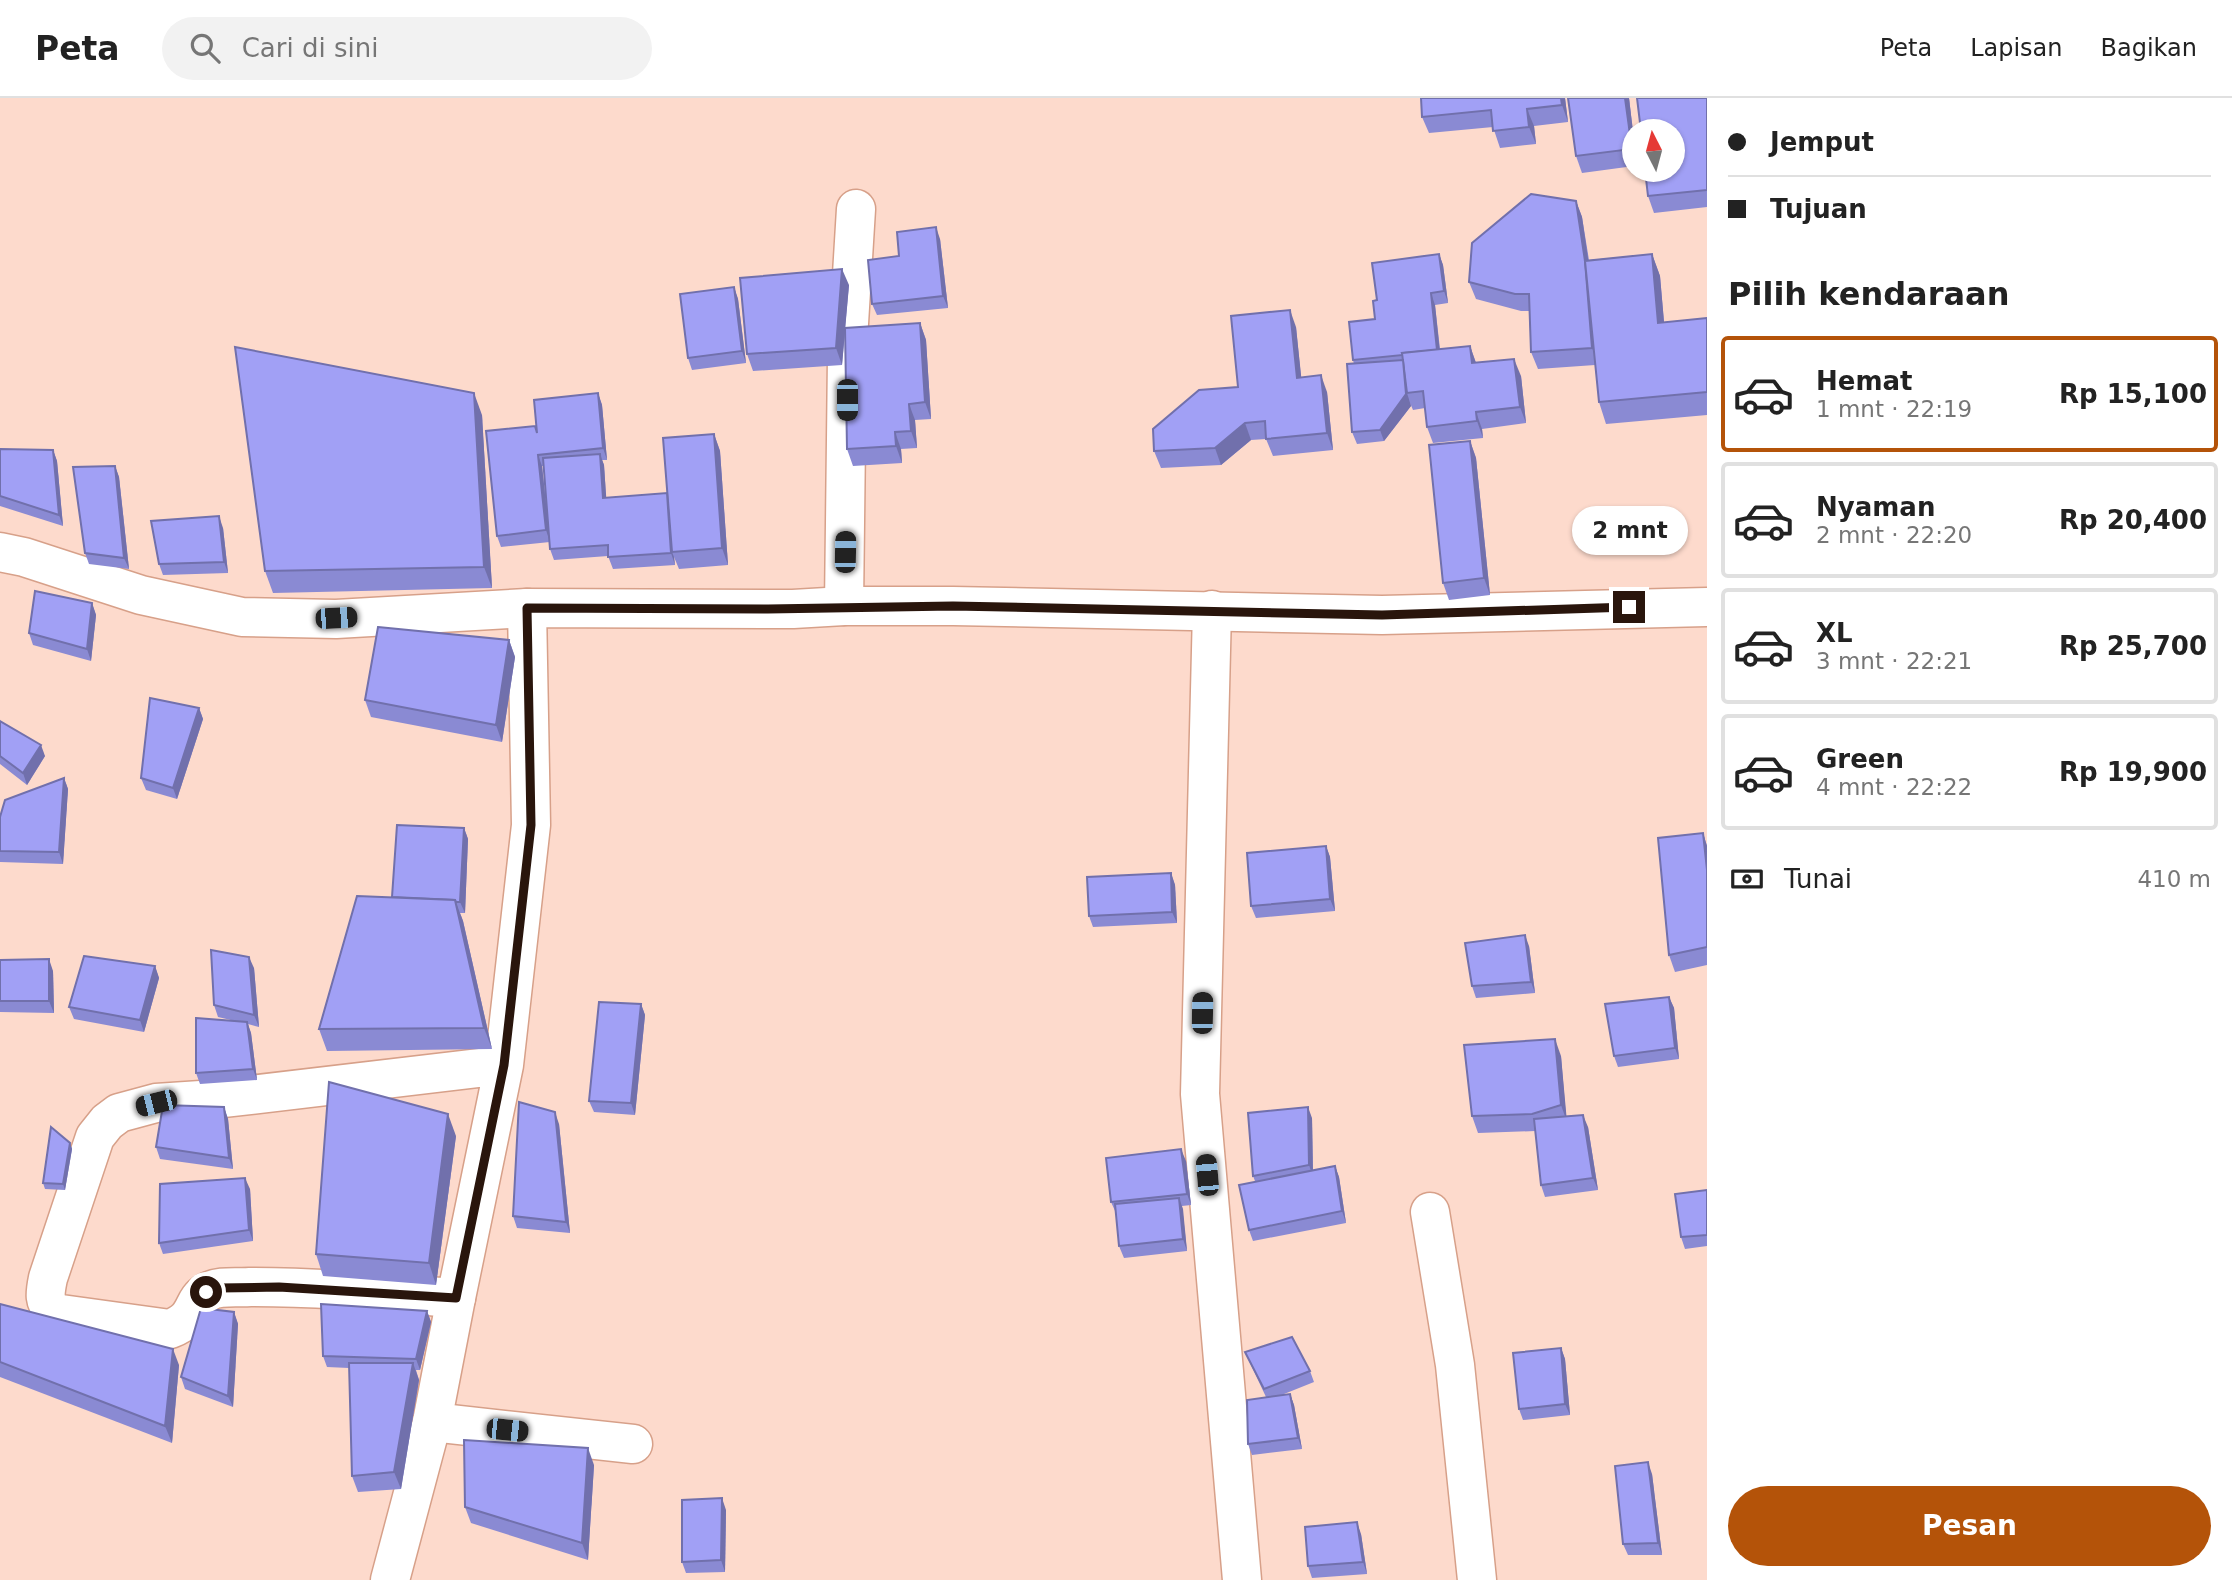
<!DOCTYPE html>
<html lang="id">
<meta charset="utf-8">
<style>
body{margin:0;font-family:"DejaVu Sans",sans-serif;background:#f2f2f2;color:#222;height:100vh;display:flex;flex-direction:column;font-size:26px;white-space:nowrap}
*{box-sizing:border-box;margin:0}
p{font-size:23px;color:#767676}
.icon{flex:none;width:38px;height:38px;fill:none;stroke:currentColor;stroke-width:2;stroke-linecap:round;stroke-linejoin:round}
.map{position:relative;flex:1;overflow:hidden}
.details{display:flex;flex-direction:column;background:#fff;width:525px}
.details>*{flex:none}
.banner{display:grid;align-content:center;height:154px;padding:0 21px;background:#fff}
.needle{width:46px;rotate:354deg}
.tools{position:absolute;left:1622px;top:21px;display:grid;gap:14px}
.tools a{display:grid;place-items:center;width:63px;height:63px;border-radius:50%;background:#fff;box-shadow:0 2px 5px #0004;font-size:35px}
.end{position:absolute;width:32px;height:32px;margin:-16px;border:9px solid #29150c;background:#fff;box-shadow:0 0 0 4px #fff}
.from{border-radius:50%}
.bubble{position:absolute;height:49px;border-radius:24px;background:#fff;box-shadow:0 2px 5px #0004;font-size:23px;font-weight:700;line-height:49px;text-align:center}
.car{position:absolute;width:21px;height:42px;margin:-21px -10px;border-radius:9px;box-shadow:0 0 5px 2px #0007;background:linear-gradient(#222 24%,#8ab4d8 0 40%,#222 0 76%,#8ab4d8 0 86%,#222 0)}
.banner b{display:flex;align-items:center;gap:24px;height:66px;font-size:26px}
.banner b+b{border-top:2px solid #e0e0e0}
.banner i{width:18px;height:18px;background:#222}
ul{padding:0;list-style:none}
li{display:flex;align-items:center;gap:21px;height:116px;margin:0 14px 10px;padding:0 7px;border:4px solid #e0e0e0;border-radius:7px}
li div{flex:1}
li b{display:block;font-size:26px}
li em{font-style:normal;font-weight:700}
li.selected{border-color:#b45309}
li>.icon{width:63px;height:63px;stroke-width:1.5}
h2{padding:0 21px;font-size:32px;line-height:84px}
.pay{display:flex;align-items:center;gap:18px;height:77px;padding:0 21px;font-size:26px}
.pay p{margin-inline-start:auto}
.action{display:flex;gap:14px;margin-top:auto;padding:14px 21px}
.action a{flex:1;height:80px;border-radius:42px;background:#b45309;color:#fff;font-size:28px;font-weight:700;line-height:80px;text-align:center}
header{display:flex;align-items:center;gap:42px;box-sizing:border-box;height:98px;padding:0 35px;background:#fff;border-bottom:2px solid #e0e0e0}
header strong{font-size:33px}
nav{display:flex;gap:38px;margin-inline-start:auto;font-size:24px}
.search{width:490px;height:63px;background:#f2f2f2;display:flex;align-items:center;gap:18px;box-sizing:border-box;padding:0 24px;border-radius:38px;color:#767676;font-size:26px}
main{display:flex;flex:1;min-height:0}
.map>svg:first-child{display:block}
</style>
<header>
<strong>Peta</strong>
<div class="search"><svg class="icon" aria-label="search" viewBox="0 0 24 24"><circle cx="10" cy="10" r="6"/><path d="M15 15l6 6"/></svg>Cari di sini</div>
<nav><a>Peta</a><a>Lapisan</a><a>Bagikan</a></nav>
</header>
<main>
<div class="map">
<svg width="1707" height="1482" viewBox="0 0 1707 1482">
<rect width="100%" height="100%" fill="#fddacc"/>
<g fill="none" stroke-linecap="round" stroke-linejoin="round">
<g stroke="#d7a089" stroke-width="41">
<g id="minor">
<path d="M844,508L847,258L856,111"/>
<path d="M1212,512L1200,996L1242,1482"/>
<path d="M504,967L216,1001L156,1005L119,1015L107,1024L95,1039L48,1180C45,1195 43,1203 54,1215L170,1231C199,1220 190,1204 207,1194C219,1187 237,1190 250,1189C319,1189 388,1195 456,1200L504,967L531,727L527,510"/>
<path d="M1430,1114L1455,1267L1477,1482"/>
<path d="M432,1324L633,1346"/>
<path d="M390,1482L432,1324L456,1200"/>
</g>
</g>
<g stroke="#d7a089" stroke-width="41">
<path id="tertiary" d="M0,454L24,459L141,497L242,519L336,521L527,510L793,511L844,508H953L1382,517L1707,509"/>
</g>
<use href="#minor" stroke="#fff" stroke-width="38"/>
<use href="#tertiary" stroke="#fff" stroke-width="38"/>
</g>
<g fill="#8a8ad3" fill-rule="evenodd">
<path d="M1565,0L1568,24L1534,28L1536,46L1500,50L1493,29L1429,35L1422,19Z"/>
<path d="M1568,0H1629L1634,42V68L1582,75L1576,58Z"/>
<path d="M1707,0V109L1654,115L1648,98Z"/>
<path d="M1576,103L1582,119L1589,162L1652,156L1660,178L1664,224L1707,220V317L1606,326L1599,304L1595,267L1538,271L1531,254L1529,213H1521L1476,201L1469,184Z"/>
<path d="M940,141L948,210L877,217L872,206L899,158Z"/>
<path d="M1439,156L1443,167L1448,205L1435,207L1440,251L1470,248L1476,265L1521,278L1526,325L1482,331L1483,340L1433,345L1427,329L1425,310L1413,312L1410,305L1411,308L1384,343L1357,346L1352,334L1354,266L1353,262L1375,221L1377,202Z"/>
<path d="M849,187L845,230L920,225L926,242L931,321L915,322L917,350L901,351L902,365L853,368L847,351L845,234L842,267L753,273L747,256Z"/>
<path d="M734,189L738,201L746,265L692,272L688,260Z"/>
<path d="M1296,229L1301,279L1327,294L1333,352L1273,358L1266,341L1251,342L1221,367L1161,370L1154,353L1238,289Z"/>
<path d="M598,295L602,307L607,362H602L604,367L606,399H668L714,336L720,353L728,467L679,471L674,459L675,467L613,471L608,458L554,462L550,451V444L501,449L497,438L537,333ZM542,368H544L549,429Z"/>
<path d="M482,317L492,490L273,495L265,473Z"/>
<path d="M1470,343L1476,360L1490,497L1449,502L1443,485Z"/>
<path d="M0,351L53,352L57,363L63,428L0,408Z"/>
<path d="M115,368L119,379L129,471L89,466L85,455Z"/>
<path d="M223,430L228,475L163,477L159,466Z"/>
<path d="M92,505L96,517L91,563L33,547L29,535Z"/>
<path d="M509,542L515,559L502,644L371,619L365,602Z"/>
<path d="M199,610L203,621L177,701L146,692L141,680Z"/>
<path d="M0,623L45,658L27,687L0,666Z"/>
<path d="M64,680L68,691L63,766L0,764V719Z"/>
<path d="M464,730L468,741L465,815H460L463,823L492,951L327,953L319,931L392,799Z"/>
<path d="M1703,735L1707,748V867L1675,874L1669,857Z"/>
<path d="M1326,748L1330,759L1335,813L1256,820L1251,808Z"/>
<path d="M1171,775L1175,787L1177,825L1093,829L1089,818Z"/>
<path d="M1529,848L1535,895L1476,900L1472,888Z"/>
<path d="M0,862L53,873L54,915L0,914Z"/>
<path d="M155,868L159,880L144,934L74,921L69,909Z"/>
<path d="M254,870L259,929L248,926L251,935L257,982L200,986L196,975L235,923L218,919L214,907Z"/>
<path d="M1669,899L1674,910L1679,961L1618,969L1614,958Z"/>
<path d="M641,906L645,917L635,1017L594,1014L589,1003Z"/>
<path d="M1561,958L1566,1019L1588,1029L1598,1092L1545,1099L1541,1087L1535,1033L1478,1035L1472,1018Z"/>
<path d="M224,1009L228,1021L233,1071L160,1061L156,1049Z"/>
<path d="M1312,1020L1313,1072L1335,1068L1339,1079L1346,1125L1253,1143L1249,1132L1255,1083L1253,1078Z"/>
<path d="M559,1026L570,1135L517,1130L513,1118Z"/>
<path d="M456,1038L436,1187L323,1178L316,1156Z"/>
<path d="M70,1045L72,1051L65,1092L45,1091L43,1085Z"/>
<path d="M1186,1063L1191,1107L1182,1108L1187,1153L1124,1160L1119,1148L1116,1115L1111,1104Z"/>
<path d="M250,1091L253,1143L163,1156L159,1145Z"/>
<path d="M1707,1092V1148L1685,1151L1681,1139Z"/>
<path d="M0,1206L179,1267L172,1345L0,1279Z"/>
<path d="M427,1213L431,1224L420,1272H416L419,1282L401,1391L358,1394L352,1378L349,1270L327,1269L323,1258Z"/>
<path d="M234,1214L238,1226L233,1309L185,1291L181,1279Z"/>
<path d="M1561,1250L1565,1261L1570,1317L1523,1322L1519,1311Z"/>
<path d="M1245,1254L1310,1273L1314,1284L1284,1296H1290L1294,1307L1302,1351L1252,1357L1248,1346L1266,1299L1250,1265Z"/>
<path d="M594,1367L588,1462L471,1425L465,1409Z"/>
<path d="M1652,1376L1662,1457H1628L1623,1446Z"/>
<path d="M726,1412L725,1474L686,1475L682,1464Z"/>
<path d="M1361,1436L1367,1476L1312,1480L1308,1468Z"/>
</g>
<g fill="#7170ac">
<path d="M1561,0H1565L1568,24L1562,7Z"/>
<path d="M1625,0H1629L1634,42V58L1632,51Z"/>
<path d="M1527,11L1534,28L1536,46L1529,29Z"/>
<path d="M1576,103L1582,119L1591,181L1599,267L1592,250Z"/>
<path d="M936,129L940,141L948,210L943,198Z"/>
<path d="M1439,156L1443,167L1448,205L1444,193Z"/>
<path d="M1652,156L1660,178L1666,247L1658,225Z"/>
<path d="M842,171L849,187L842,267L836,250Z"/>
<path d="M734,189L738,201L746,265L742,253Z"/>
<path d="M1431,195L1435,207L1441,265L1437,254Z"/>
<path d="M1290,212L1296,229L1303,296L1297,280Z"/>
<path d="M920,225L926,242L931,321L925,304Z"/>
<path d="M1470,248L1476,265H1472Z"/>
<path d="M1514,261L1521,278L1526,325L1520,309Z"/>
<path d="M1321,277L1327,294L1333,352L1327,335Z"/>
<path d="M474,295L482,317L492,490L484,469Z"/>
<path d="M598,295L602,307L607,362L603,350Z"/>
<path d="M1407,295L1411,308L1384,343L1380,332Z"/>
<path d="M909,306L915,322L917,350L911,333Z"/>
<path d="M1476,314L1482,331L1483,340L1477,323Z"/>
<path d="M1245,325L1251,342L1221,367L1215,350Z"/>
<path d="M895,334L901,351L902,365L896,348Z"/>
<path d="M714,336L720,353L728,467L722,450Z"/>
<path d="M1470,343L1476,360L1490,497L1484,480Z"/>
<path d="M53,352L57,363L63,428L59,417Z"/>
<path d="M600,356L604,367L607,411L603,400Z"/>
<path d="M538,357L542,368L550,444L546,432Z"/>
<path d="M115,368L119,379L129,471L124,460Z"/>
<path d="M667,395L671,407L672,454L674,459L675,467L671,455Z"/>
<path d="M219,418L223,430L228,475L224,464Z"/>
<path d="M92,505L96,517L91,563L87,551Z"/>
<path d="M509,542L515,559L502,644L496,627Z"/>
<path d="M199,610L203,621L177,701L173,690Z"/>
<path d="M41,647L45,658L27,687L23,675Z"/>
<path d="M64,680L68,691L63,766L59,754Z"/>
<path d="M464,730L468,741L465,815L460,804Z"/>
<path d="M1703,735L1707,748V772Z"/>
<path d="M1326,748L1330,759L1335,813L1330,801Z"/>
<path d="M1171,775L1175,787L1177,825L1172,814Z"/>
<path d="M455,802L463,823L492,951L484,930Z"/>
<path d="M1525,837L1529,848L1535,895L1531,884Z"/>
<path d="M249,859L254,870L259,929L254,917Z"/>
<path d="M49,861L53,873L54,915L49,903Z"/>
<path d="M155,868L159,880L144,934L140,922Z"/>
<path d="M1669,899L1674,910L1679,961L1675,950Z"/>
<path d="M641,906L645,917L635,1017L631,1005Z"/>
<path d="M247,924L251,935L257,982L253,971Z"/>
<path d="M1555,941L1561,958L1567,1024L1561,1007Z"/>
<path d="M224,1009L228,1021L233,1071L229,1060Z"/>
<path d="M1308,1009L1312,1020L1313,1079L1309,1067Z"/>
<path d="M555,1014L559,1026L570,1135L566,1124Z"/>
<path d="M448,1016L456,1038L436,1187L429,1165Z"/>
<path d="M1583,1017L1588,1029L1598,1092L1593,1080Z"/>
<path d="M70,1045L72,1051L65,1092L63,1086Z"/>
<path d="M1181,1051L1186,1063L1191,1107L1187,1096Z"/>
<path d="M1335,1068L1339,1079L1346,1125L1342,1113Z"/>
<path d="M245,1080L250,1091L253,1143L249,1132Z"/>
<path d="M1179,1100L1183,1111L1187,1153L1183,1141Z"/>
<path d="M427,1213L431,1224L420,1272L416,1261Z"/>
<path d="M234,1214L238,1226L233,1309L228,1298Z"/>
<path d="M1561,1250L1565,1261L1570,1317L1565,1306Z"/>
<path d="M173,1251L179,1267L172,1345L165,1328Z"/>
<path d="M413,1265L419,1282L401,1391L394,1374Z"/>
<path d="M1290,1296L1294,1307L1302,1351L1298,1340Z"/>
<path d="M588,1350L594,1367L588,1462L582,1445Z"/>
<path d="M1648,1364L1652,1376L1662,1457L1658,1445Z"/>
<path d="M722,1400L726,1412L725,1474L721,1462Z"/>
<path d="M1357,1424L1361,1436L1367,1476L1363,1464Z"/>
</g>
<g fill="#a1a0f5" stroke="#7170ac" stroke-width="2">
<path d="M1421,0H1561L1562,7L1527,11L1529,29L1493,33L1491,12L1422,19Z"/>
<path d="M1568,0H1625L1632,51L1576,58Z"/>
<path d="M1637,0H1707V92L1648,98L1645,72H1673V33H1641Z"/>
<path d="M1531,96L1576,103L1585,163L1592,250L1531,254L1529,196H1515L1469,184L1472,145Z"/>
<path d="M936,129L943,198L872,206L868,162L899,158L897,134Z"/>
<path d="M1439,156L1444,193L1431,195L1437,252L1402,255L1403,257L1353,262L1349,224L1375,221L1373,203L1377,202L1372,165Z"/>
<path d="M1652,156L1658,225L1707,220V294L1599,304L1585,163Z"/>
<path d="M842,171L836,250L747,256L740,180Z"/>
<path d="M734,189L742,253L688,260L680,196Z"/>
<path d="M1290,212L1297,280L1321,277L1327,335L1266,341L1265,323L1245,325L1215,350L1154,353L1153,331L1199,292L1238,289L1231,218Z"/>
<path d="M920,225L925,304L909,306L911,333L895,334L896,348L847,351L845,230Z"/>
<path d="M1470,248L1472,265L1514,261L1520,309L1476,314L1477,323L1427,329L1423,293L1407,295L1402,255Z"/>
<path d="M235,249L474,295L484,469L265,473Z"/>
<path d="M1403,262L1406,296L1380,332L1352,334L1347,266Z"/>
<path d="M598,295L603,350L538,357L546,432L497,438L486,333L535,328L537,335L534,302Z"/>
<path d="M714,336L722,450L672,454L663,340Z"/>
<path d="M1470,343L1484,480L1443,485L1429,347Z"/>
<path d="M0,351L53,352L59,417L0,398Z"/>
<path d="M600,356L603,400L667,395L671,455L608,459V447L550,451L543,360Z"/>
<path d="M115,368L124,460L85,455L73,369Z"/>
<path d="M219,418L224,464L159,466L151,423Z"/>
<path d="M35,493L92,505L87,551L29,535Z"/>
<path d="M378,529L509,542L496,627L365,602Z"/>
<path d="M150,600L199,610L173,690L141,680Z"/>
<path d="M0,623L41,647L23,675L0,658Z"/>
<path d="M64,680L59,754L0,753V719L5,702Z"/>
<path d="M397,727L464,730L460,804H456L455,802L392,799Z"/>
<path d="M1703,735L1707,772V849L1669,857L1658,740Z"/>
<path d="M1326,748L1330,801L1251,808L1247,755Z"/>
<path d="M1171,775L1172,814L1089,818L1087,779Z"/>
<path d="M357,798L455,802L484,930L319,931Z"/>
<path d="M1525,837L1531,884L1472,888L1465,845Z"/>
<path d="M211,852L249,859L254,917L214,907Z"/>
<path d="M84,858L155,868L140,922L69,909Z"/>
<path d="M49,861V903H0V862Z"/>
<path d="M1669,899L1675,950L1614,958L1605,906Z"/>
<path d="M599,904L641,906L631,1005L589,1003Z"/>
<path d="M196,920L247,924L253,971L196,975Z"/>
<path d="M1555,941L1561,1007L1532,1016L1472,1018L1464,947Z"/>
<path d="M329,984L448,1016L429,1165L316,1156Z"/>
<path d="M519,1004L555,1014L566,1124L513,1118Z"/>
<path d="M163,1007L224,1009L229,1060L156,1049Z"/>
<path d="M1308,1009L1309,1067L1253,1078L1248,1015Z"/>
<path d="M1583,1017L1593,1080L1541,1087L1534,1021Z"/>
<path d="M51,1029L70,1045L63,1086L43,1085Z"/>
<path d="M1181,1051L1187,1096L1111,1104L1106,1060Z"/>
<path d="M1335,1068L1342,1113L1249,1132L1239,1087Z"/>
<path d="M245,1080L249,1132L159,1145L160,1086Z"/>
<path d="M1707,1092V1137L1681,1139L1675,1096Z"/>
<path d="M1179,1100L1183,1141L1119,1148L1115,1106Z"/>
<path d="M0,1206L173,1251L165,1328L0,1264Z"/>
<path d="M321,1206L427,1213L416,1261L323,1258Z"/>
<path d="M201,1210L234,1214L228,1298L181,1279Z"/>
<path d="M1292,1239L1310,1273L1264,1291L1245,1254Z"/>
<path d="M1561,1250L1565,1306L1519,1311L1513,1255Z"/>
<path d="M349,1265H413L394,1374L352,1378Z"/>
<path d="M1290,1296L1298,1340L1248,1346L1247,1302Z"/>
<path d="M464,1342L588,1350L582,1445L465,1409Z"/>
<path d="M1648,1364L1658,1445L1623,1446L1615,1368Z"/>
<path d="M722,1400L721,1462L682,1464V1402Z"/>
<path d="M1357,1424L1363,1464L1308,1468L1305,1429Z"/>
</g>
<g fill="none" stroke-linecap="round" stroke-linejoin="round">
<path stroke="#29150c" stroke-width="9" d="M206,1194L219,1190L279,1189L456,1200L504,967L531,727L527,510L768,511L953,508L1382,517L1629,509"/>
</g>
</svg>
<div class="tools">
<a><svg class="needle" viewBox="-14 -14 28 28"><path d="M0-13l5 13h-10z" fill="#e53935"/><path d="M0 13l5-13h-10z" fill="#767676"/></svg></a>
</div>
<i class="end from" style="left:206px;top:1194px"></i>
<i class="end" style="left:1629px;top:509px"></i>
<div class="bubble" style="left:1572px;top:408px;width:116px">2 mnt</div>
<i class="car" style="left:847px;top:302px;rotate:180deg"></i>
<i class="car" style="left:845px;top:454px;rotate:1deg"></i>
<i class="car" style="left:336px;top:520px;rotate:87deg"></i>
<i class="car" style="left:1202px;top:915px;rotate:1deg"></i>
<i class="car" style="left:156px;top:1005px;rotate:256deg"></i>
<i class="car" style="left:1207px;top:1077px;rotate:355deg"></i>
<i class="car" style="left:507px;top:1332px;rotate:96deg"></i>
</div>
<section class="details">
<div class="banner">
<b><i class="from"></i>Jemput</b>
<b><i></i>Tujuan</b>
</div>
<h2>Pilih kendaraan</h2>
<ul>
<li class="selected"><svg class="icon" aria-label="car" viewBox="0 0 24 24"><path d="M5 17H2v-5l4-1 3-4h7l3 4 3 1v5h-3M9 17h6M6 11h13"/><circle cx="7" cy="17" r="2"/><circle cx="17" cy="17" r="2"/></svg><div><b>Hemat</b><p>1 mnt · 22:19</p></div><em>Rp 15,100</em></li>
<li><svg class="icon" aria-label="car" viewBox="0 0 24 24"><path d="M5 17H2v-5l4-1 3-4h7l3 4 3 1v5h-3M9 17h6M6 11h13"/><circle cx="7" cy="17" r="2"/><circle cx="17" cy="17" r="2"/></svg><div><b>Nyaman</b><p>2 mnt · 22:20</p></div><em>Rp 20,400</em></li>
<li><svg class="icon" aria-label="car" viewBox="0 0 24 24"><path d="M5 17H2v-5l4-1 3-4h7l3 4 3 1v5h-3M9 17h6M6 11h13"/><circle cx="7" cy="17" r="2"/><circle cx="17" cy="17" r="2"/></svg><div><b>XL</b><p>3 mnt · 22:21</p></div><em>Rp 25,700</em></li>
<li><svg class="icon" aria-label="car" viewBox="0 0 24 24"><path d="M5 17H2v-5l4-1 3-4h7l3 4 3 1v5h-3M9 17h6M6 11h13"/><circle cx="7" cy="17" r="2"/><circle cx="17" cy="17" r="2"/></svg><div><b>Green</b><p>4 mnt · 22:22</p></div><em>Rp 19,900</em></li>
</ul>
<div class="pay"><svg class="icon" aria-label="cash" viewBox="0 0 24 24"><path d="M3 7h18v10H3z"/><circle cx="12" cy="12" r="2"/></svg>Tunai<p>410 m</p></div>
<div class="action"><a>Pesan</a></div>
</section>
</main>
